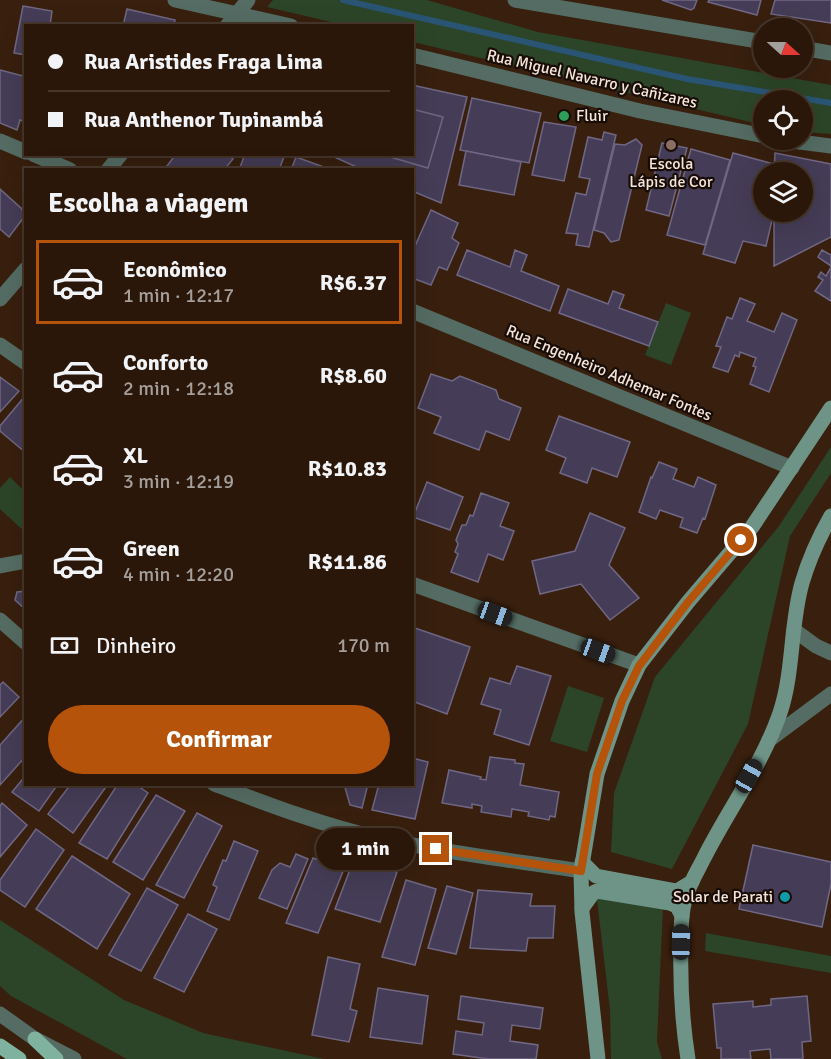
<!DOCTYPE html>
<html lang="pt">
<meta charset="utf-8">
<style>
body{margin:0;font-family:Signika,sans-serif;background:#322013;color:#f1f3f6;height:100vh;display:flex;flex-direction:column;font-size:22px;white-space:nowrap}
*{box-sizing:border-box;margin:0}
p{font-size:20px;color:#a59f9c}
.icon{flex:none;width:33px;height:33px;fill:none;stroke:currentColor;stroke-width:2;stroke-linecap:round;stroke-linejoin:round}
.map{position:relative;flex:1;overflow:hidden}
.drawer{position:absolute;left:24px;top:168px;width:390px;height:618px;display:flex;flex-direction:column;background:#2a170a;border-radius:0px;box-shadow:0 6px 24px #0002,0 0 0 2px #46362b}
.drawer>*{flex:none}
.hud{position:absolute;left:24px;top:24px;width:390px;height:132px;border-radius:0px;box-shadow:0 6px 24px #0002,0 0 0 2px #46362b;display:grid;align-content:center;height:132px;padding:0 24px;background:#2a170a}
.needle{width:39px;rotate:111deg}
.fabs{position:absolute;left:753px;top:18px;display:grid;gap:12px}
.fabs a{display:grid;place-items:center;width:60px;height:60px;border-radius:50%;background:#2a170a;box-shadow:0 6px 24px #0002,0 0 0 2px #46362b;font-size:30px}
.end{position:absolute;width:27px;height:27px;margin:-14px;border:8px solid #b45309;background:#fff;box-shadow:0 0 0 3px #fff}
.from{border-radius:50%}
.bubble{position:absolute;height:42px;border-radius:21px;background:#2a170a;box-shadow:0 6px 24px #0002,0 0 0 2px #46362b;font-size:20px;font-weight:700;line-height:42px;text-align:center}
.car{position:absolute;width:18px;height:36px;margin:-18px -9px;border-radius:8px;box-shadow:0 0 4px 2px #0007;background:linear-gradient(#222 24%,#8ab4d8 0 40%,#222 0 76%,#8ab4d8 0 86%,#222 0)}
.hud b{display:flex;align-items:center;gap:21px;height:57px;font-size:22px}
.hud b+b{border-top:2px solid #46362b}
.hud i{width:15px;height:15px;background:#f1f3f6}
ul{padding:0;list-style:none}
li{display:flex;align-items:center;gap:18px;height:84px;margin:0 12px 9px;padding:0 12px;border:3px solid transparent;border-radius:0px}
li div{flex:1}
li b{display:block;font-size:22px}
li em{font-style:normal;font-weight:700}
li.active{border-color:#b45309}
li>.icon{width:54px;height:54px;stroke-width:1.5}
h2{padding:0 24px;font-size:27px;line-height:72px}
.pay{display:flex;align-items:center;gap:15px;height:66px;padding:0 24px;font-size:22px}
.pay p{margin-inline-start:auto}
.primary-button{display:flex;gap:12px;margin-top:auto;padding:12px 24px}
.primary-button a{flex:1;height:69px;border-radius:36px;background:#b45309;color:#fff;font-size:24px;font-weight:700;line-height:69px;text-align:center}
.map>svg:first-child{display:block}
</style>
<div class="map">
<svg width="831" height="1059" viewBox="0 0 831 1059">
<rect width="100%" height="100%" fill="#381f0e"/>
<g fill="#2c4528">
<path d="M273,0H427L538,32L831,85V134L803,132L802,100H764L763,125L413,42L412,26L344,25L267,7Z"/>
<path d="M666,303L691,313L671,365L645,355Z"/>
<path d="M831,447V473L790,536L748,724L672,869L611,852L614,793L655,677L779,526Z"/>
<path d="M10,477L25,492V532L0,509V488Z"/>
<path d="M568,686L604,698L587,752L550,741Z"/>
<path d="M596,891L663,906L657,1042L662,1059H611L610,1010Z"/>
<path d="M0,920L124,1000L203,1033L324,1059H127L11,996L0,986Z"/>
<path d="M706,933L831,956V973L705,951Z"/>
</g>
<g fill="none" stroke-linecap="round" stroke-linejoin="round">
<path stroke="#2a5474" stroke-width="6" d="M343,0L687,79L831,103"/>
</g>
<g fill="#453c57" stroke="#706784" stroke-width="1.5">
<path d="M662,0H697L694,8L691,10Z"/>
<path d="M709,0H761L757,15L708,2Z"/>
<path d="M775,0H831V23L771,14Z"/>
<path d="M23,6L52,11L50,26H26V55L14,53Z"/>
<path d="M127,9L175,20L174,26H123Z"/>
<path d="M0,70L23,76L26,75V113L23,121L20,120L17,130L0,123Z"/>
<path d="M412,85L467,97L441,203L412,191V170H363L332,156V154H412Z"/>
<path d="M472,98L541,113L529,163L460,150Z"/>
<path d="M412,109L443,117L428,168L380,154H412Z"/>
<path d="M544,122L576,127L564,181L532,175Z"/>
<path d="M604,132L616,135L589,247L576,245L578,234L566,233L576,193L586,195L590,179L579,177L588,137L602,140Z"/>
<path d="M636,139L642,145L619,240L611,242L604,233L594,230L615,144L625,145Z"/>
<path d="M662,143L687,148L669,216L646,210Z"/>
<path d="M691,149L730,160L705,245L667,235Z"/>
<path d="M466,151L521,162L514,195L459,185Z"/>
<path d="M733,153L770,163L768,172H764V189L759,207L764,209V212H767L766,218L772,220L766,246L743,241L735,263L703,254Z"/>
<path d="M775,153L831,164V237L774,266V212H802V172H774Z"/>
<path d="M176,154H226L233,159L224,170H203L201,167L199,170H164Z"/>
<path d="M245,154H285L279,170H239Z"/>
<path d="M296,157L332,170H291Z"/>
<path d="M0,189L22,209L24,217L9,237L0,229Z"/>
<path d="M431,210L458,223L452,238L459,243L447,270L439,267L431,285L412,278V253Z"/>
<path d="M467,250L510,267L515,250L527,255L521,271L559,286L550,311L457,275Z"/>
<path d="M822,250L831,255V266L818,257Z"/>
<path d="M831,267V301L815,291L823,280L818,277L821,272L826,276Z"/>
<path d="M568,289L608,304L613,291L624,295L619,308L658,322L649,346L559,313Z"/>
<path d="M740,298L755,304L747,321L774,332L782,313L797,320L769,392L750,384L756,367L753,366L756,358L740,352L739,357L735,355L728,372L713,367L721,347L716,346L727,317L732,319Z"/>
<path d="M431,374L452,381L460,376L496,390L499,399L521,408L509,440L486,431L479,450L434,433L441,417L418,408Z"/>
<path d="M0,377L19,391L0,412Z"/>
<path d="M25,396H26V453L0,431V426Z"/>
<path d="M559,416L630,442L617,477L592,468L587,483L560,473L566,458L546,450Z"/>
<path d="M659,462L677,469L673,479L694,487L698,477L716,485L705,519L703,518L697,533L680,527L683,518L660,510L656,519L639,512L651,477L652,478Z"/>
<path d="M427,482L463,497L450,530L413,517Z"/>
<path d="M481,493L509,503L500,526L514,531L503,560L488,554L478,582L451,572L458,554L455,552L458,544L456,540L462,525H466L470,515L473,516Z"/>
<path d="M590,513L625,528L609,565L639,598L610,620L581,584L540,594L532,561L575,551Z"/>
<path d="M26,591V610L15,600L17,592Z"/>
<path d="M412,627L470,647L447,714L412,701Z"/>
<path d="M517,666L551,676L529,745L494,734L501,710L481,704L490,678L510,684Z"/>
<path d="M3,682L19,697L0,717V685Z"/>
<path d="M26,716V756L0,785V745Z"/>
<path d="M490,757L515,760V763L524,764L520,785L559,792L555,817L550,816L549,820L528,816L529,812L512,809L511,817L481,812L482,806L472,804V808L442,803L449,770L481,777L480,779L486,780Z"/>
<path d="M412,758L428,762L415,819L372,810L379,784H412Z"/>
<path d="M26,775V784H58L39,811L12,792Z"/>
<path d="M71,784H108L73,833L48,814Z"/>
<path d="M118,784H135L148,793L107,859L79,843Z"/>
<path d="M344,784H368L362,808L350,805Z"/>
<path d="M156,795L185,811L143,880L113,862Z"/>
<path d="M2,803L27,825L0,857V806Z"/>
<path d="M197,813L222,826L184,898L156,885Z"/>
<path d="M36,829L64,850L25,907L0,890V880Z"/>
<path d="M234,841L258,851L229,920L207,911L217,887L213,885L223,860L226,861Z"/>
<path d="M753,845L831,862V884L822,927L739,909Z"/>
<path d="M296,854L308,859L287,909L259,898L272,870L280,863L290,867Z"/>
<path d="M72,856L130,894L97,949L36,909Z"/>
<path d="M313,858L344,869L318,933L286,923Z"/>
<path d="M354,859L397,872L380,922L335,909Z"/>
<path d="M406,880L436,889L415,965L382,957Z"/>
<path d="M447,886L473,893L456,954L428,948Z"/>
<path d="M147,888L178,905L141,971L109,955Z"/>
<path d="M478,890L532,894L530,906H555L553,938H528L526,951L470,948Z"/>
<path d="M188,914L217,929L184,992L154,978Z"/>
<path d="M328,957L360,964L350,1009L357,1011L349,1042L312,1035Z"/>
<path d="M378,988L428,996L422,1044L370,1037Z"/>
<path d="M461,996L543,1008L540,1029L512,1025L510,1041L538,1045L536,1059H488L453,1054L456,1031L482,1035L484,1023L458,1019Z"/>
<path d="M807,996L811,1041L802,1042L803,1059H771L770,1049L750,1051L751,1059H721V1048H717L713,1004L753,1001V1007L771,1005V999Z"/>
</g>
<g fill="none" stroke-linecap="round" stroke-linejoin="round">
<g stroke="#546c63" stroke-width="15">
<path d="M227,26L248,0"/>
<path d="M0,141L26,152"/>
<path d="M33,154L70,170"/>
<path d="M108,170L121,154"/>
<path d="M0,299L26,269"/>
<path d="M412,311L792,468"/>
<path d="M0,345L26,363"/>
<path d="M0,566L26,561"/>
<path d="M412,584L639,665"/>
<path d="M0,620L26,643"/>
<path d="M794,630L816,646L831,653"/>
<path d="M769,740L831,694"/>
<path d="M214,784C265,803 316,823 370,836C439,852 510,860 581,871"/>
</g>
<g stroke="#546c63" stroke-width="15">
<path d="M175,0L291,26"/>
<path d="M515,0L764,42"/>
<path d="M802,48L831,53"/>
<path d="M412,55L640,111L764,136"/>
<path d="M784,140L831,146"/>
<path d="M0,1014L35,1039L74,1059"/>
</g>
<g stroke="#6d9486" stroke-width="15">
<path d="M582,862L596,876L677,891L692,882"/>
<path d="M582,908L593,893L597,891L670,903L677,906L682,916"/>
<path d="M598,1059L582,912L581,871L597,774L622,701L639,665L688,602L752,527L831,408"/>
<path d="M688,1059C682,1021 680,984 681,945C681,929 681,912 686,896C690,883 698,870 704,858C728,810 762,765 780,713C794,671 790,625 802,583C809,559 819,537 831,516"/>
</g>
<g stroke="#7fb3a0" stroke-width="15">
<path d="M35,1039L56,1059"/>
<path d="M0,1046L19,1059"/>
</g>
</g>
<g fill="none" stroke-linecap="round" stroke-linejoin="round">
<path stroke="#b45309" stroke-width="8" d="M436,849L581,871L597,774L622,701L639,666L688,602L741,540"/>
</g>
<circle fill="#2e9e5b" stroke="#170c06" stroke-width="2" cx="564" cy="116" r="6"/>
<circle fill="#8d6e63" stroke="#170c06" stroke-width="2" cx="671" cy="145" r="6"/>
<circle fill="#0f9aa8" stroke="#170c06" stroke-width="2" cx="785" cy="897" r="6"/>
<g text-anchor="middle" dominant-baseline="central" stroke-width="4.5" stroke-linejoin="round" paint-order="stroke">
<g font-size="16" fill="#f5e4da" stroke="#170c06">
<text transform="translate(592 79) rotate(13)">Rua Miguel Navarro y Cañizares</text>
<text transform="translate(609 373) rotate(23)">Rua Engenheiro Adhemar Fontes</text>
</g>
<g font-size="16" fill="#f5e4da" stroke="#170c06" text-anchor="start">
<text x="576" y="116">Fluir</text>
<text x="671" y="164" text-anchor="middle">Escola<tspan x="671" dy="18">Lápis de Cor</tspan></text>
<text x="773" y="897" text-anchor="end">Solar de Parati</text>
</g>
</g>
</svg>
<div class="fabs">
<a><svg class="needle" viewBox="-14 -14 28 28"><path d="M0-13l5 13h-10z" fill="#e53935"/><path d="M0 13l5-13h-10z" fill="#a59f9c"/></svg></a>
<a><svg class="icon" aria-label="locate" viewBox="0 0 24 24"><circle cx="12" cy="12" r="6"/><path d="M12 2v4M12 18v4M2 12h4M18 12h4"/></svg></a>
<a><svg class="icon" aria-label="layers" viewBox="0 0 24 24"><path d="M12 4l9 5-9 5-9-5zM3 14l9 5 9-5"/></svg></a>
</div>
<i class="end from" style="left:741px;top:540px"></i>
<i class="end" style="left:436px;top:849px"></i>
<div class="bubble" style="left:316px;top:828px;width:99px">1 min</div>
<i class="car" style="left:495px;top:614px;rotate:110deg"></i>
<i class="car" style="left:598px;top:651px;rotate:110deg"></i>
<i class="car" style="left:749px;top:776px;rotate:29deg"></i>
<i class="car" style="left:681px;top:942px;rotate:1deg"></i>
<div class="hud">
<b><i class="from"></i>Rua Aristides Fraga Lima</b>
<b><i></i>Rua Anthenor Tupinambá</b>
</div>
<section class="drawer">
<h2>Escolha a viagem</h2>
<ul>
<li class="active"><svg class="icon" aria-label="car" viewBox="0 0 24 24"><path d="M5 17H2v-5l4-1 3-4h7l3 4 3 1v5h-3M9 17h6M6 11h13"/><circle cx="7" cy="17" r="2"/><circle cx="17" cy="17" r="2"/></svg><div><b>Econômico</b><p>1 min · 12:17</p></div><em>R$6.37</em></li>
<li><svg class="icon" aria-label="car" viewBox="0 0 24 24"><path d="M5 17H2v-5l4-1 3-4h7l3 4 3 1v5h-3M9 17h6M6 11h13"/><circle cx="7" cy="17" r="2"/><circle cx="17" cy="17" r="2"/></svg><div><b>Conforto</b><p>2 min · 12:18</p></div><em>R$8.60</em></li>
<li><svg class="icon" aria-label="car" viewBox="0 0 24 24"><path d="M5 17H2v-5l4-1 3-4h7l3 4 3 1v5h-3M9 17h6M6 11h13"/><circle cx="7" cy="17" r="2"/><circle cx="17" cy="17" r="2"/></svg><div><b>XL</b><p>3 min · 12:19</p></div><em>R$10.83</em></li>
<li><svg class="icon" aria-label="car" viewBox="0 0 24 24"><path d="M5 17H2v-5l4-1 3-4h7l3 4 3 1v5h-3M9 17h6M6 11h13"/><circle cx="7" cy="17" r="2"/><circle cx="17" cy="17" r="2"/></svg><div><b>Green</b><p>4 min · 12:20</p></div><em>R$11.86</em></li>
</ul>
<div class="pay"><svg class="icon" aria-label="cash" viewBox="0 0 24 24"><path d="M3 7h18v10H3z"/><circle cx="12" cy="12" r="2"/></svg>Dinheiro<p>170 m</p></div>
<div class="primary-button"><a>Confirmar</a></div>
</section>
</div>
